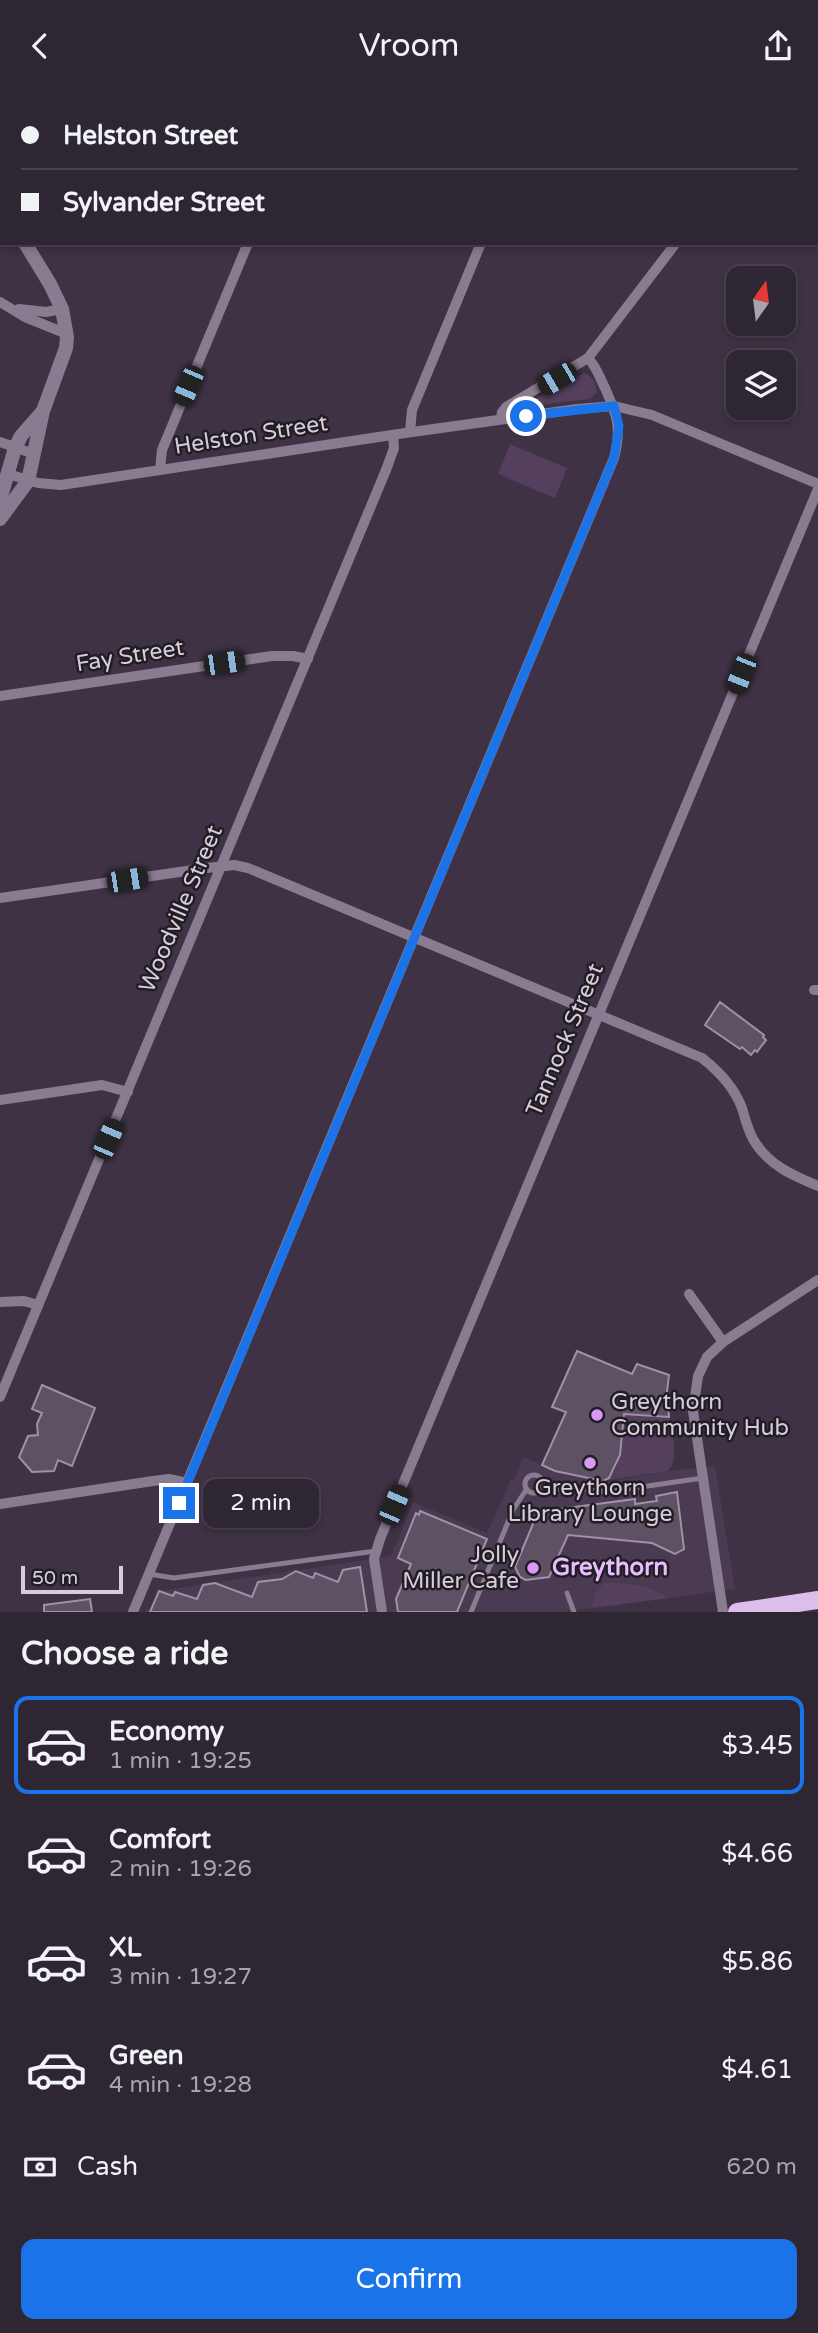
<!DOCTYPE html>
<meta charset="utf-8">
<style>
body{margin:0;font-family:"Varela Round",sans-serif;background:#362e3b;color:#f1f3f6;height:100vh;display:flex;flex-direction:column;font-size:26px;white-space:nowrap}
*{box-sizing:border-box;margin:0}
p{font-size:23px;color:#a7a5ac}
.icon{flex:none;width:38px;height:38px;fill:none;stroke:currentColor;stroke-width:2;stroke-linecap:round;stroke-linejoin:round}
.map{position:relative;height:1521px;overflow:hidden}
.panel{display:flex;flex-direction:column;background:#2e2633;flex:1}
.panel>*{flex:none}
.top-card{position:absolute;left:0px;top:0px;width:819px;height:154px;box-shadow:0 4px 10px #0003,0 0 0 2px #49434e;display:grid;align-content:center;height:154px;padding:0 21px;background:#2e2633}
.needle{width:46px;rotate:14deg}
.fabs{position:absolute;left:726px;top:175px;display:grid;gap:14px}
.fabs a{display:grid;place-items:center;width:70px;height:70px;border-radius:14px;background:#2e2633;box-shadow:0 4px 10px #0003,0 0 0 2px #49434e;font-size:35px}
.scale{position:absolute;left:21px;bottom:18px;width:102px;box-sizing:border-box;padding-left:7px;border:4px solid #d5ced9;border-top:0;font-size:19px;line-height:24px;white-space:nowrap;color:#d5ced9;-webkit-text-stroke:5px #221d25;paint-order:stroke}
.end{position:absolute;width:32px;height:32px;margin:-16px;border:9px solid #1a73e8;background:#fff;box-shadow:0 0 0 4px #fff}
.from{border-radius:50%}
.bubble{position:absolute;height:49px;border-radius:14px;background:#2e2633;box-shadow:0 4px 10px #0003,0 0 0 2px #49434e;font-size:23px;font-weight:600;line-height:49px;text-align:center}
.car{position:absolute;width:21px;height:42px;margin:-21px -10px;border-radius:9px;box-shadow:0 0 5px 2px #0007;background:linear-gradient(#222 24%,#8ab4d8 0 40%,#222 0 76%,#8ab4d8 0 86%,#222 0)}
.top-card b{display:flex;align-items:center;gap:24px;height:66px;font-size:26px}
.top-card b+b{border-top:2px solid #49434e}
.top-card i{width:18px;height:18px;background:#f1f3f6}
ul{padding:0;list-style:none}
li{display:flex;align-items:center;gap:21px;height:98px;margin:0 14px 10px;padding:0 7px;border:4px solid transparent;border-radius:14px}
li div{flex:1}
li b{display:block;font-size:26px}
li em{font-style:normal;font-weight:600}
li.active{border-color:#1a73e8}
li>.icon{width:63px;height:63px;stroke-width:1.5}
h2{padding:0 21px;font-size:32px;line-height:84px}
.pay{display:flex;align-items:center;gap:18px;height:77px;padding:0 21px;font-size:26px}
.pay p{margin-inline-start:auto}
.cta{display:flex;gap:14px;margin-top:auto;padding:14px 21px}
.cta a{flex:1;height:80px;border-radius:14px;background:#1a73e8;color:#fff;font-size:28px;font-weight:600;line-height:80px;text-align:center}
header{display:flex;justify-content:space-between;align-items:center;height:91px;padding:0 21px;background:#2e2633;font-size:32px;font-weight:600}
.map>svg:first-child{display:block}
</style>
<header><svg class="icon" aria-label="back" viewBox="0 0 24 24"><path d="M15 5l-7 7 7 7"/></svg>Vroom<svg class="icon" aria-label="share" viewBox="0 0 24 24"><path d="M12 15V3M7 8l5-5 5 5M5 13v7h14v-7"/></svg></header>
<div class="map">
<svg width="818" height="1521" viewBox="0 0 818 1521">
<rect width="100%" height="100%" fill="#3e3244"/>
<path fill="#4a3a52" d="M523,1366L555,1380L606,1391L668,1380L715,1375L735,1498L565,1521H145L146,1518L151,1519L159,1500L391,1465L413,1411L487,1442L511,1388L514,1389Z"/>
<g fill="#543f5e">
<path d="M584,282C593,285 596,292 597,301L590,308L529,315L531,310Z"/>
<path d="M510,353L567,377L555,407L498,383Z"/>
<path d="M623,1323L669,1326C672,1343 680,1367 668,1380L603,1390C624,1380 623,1343 623,1323Z"/>
<path d="M604,1491L645,1495L669,1507L592,1517L595,1504Z"/>
</g>
<g fill="#5e5164" stroke="#9f91a6" stroke-width="2">
<path d="M720,911L764,944L763,946L766,949L757,961L755,959L751,964L742,956L740,958L705,934Z"/>
<path d="M577,1260L632,1283L637,1273L669,1284L667,1301L669,1326L624,1323L620,1364L609,1387L603,1390L555,1380L542,1374L566,1321L552,1316Z"/>
<path d="M42,1294L95,1317L72,1375L58,1369L54,1380L32,1381L19,1366L28,1345L38,1344L37,1333L42,1322L32,1318Z"/>
<path d="M677,1401L684,1458L675,1463L652,1452L568,1444L549,1486L526,1489L520,1486L515,1476L538,1421L635,1408V1413L657,1410L656,1405Z"/>
<path d="M420,1420L487,1448L457,1521H398L396,1508L411,1473L398,1467L416,1422L419,1424Z"/>
<path d="M360,1476L367,1521H150L159,1500L173,1505L175,1501L197,1508L203,1494L215,1492L252,1506L258,1491L282,1488L296,1480L313,1487L315,1482L338,1491L343,1479Z"/>
<path d="M90,1508L92,1521H44V1514Z"/>
</g>
<g fill="none" stroke-linecap="round" stroke-linejoin="round">
<g stroke="#897c91" stroke-width="5">
<circle cx="534" cy="1393" r="9"/>
<path d="M542,1399L574,1397L606,1401L703,1387"/>
<path d="M149,1483L174,1487L376,1460"/>
<path d="M567,1502L574,1521"/>
<path d="M471,1521L513,1419L526,1399"/>
</g>
<g stroke="#897c91" stroke-width="10">
<path d="M90,2L91,0"/>
<path d="M310,2L311,0"/>
<path d="M543,2L544,0"/>
<path d="M817,77L818,76"/>
<path d="M0,211L25,226L67,243"/>
<path d="M19,218L46,221L62,218"/>
<path d="M501,328L502,321L506,316L588,267L676,152"/>
<path d="M410,341L412,319L481,152"/>
<path d="M0,351L34,363"/>
<path d="M160,379L162,359L248,152"/>
<path d="M8,383L38,392L61,394L405,342L577,318L614,315L652,324L818,393"/>
<path d="M0,605L272,565H293L308,568"/>
<path d="M0,807L207,777L234,774L248,777L702,967C720,981 734,996 742,1017C745,1028 748,1039 753,1048C768,1074 792,1084 818,1095"/>
<path d="M814,899H818"/>
<path d="M0,1009L102,994L128,1001"/>
<path d="M689,1203L723,1251"/>
<path d="M0,1211L24,1210L38,1214"/>
<path d="M0,1306L386,379L394,357L393,344"/>
<path d="M0,1413L153,1390L169,1388L187,1392"/>
<path d="M133,1521L614,367C622,337 617,324 605,297C600,287 596,275 588,267"/>
<path d="M382,1521L374,1468L380,1448L818,398"/>
<path d="M723,1521L693,1320L698,1285L707,1266L723,1251L818,1189"/>
</g>
<g stroke="#897c91" stroke-width="14">
<path d="M0,113L2,115"/>
<path d="M0,409L15,357L21,345L42,321"/>
<path d="M0,428L28,390L43,320L66,257L67,246L62,218L50,193L25,152"/>
</g>
<path stroke="#dbbeea" stroke-width="18" d="M737,1521L818,1509"/>
</g>
<g fill="none" stroke-linecap="round" stroke-linejoin="round">
<path stroke="#1a73e8" stroke-width="9" d="M179,1412L614,367L619,335L614,315L526,325"/>
</g>
<g fill="#d99af7" stroke="#221d25" stroke-width="2.5">
<circle cx="597" cy="1324" r="7"/>
<circle cx="590" cy="1372" r="7"/>
<circle cx="533" cy="1477" r="7"/>
</g>
<g text-anchor="middle" dominant-baseline="central" stroke-width="5" stroke-linejoin="round" paint-order="stroke">
<g font-size="23" fill="#d5ced9" stroke="#221d25">
<text transform="translate(251 344) rotate(-9)">Helston Street</text>
<text transform="translate(130 565) rotate(-9)">Fay Street</text>
<text transform="translate(181 818) rotate(-67)">Woodville Street</text>
<text transform="translate(565 949) rotate(-67)">Tannock Street</text>
</g>
<g font-size="23" fill="#d5ced9" stroke="#221d25" text-anchor="start">
<text x="611" y="1311">Greythorn<tspan x="611" dy="26">Community Hub</tspan></text>
<text x="590" y="1397" text-anchor="middle">Greythorn<tspan x="590" dy="26">Library Lounge</tspan></text>
<text x="519" y="1464" text-anchor="end">Jolly<tspan x="519" dy="26">Miller Cafe</tspan></text>
</g>
<g font-size="24" font-weight="bold" fill="#e8bdfe" stroke="#221d25">
<text x="610" y="1476">Greythorn</text>
</g>
</g>
</svg>
<div class="fabs">
<a><svg class="needle" viewBox="-14 -14 28 28"><path d="M0-13l5 13h-10z" fill="#e53935"/><path d="M0 13l5-13h-10z" fill="#a7a5ac"/></svg></a>
<a><svg class="icon" aria-label="layers" viewBox="0 0 24 24"><path d="M12 4l9 5-9 5-9-5zM3 14l9 5 9-5"/></svg></a>
</div>
<div class="scale">50 m</div>
<i class="end from" style="left:526px;top:325px"></i>
<i class="end" style="left:179px;top:1412px"></i>
<div class="bubble" style="left:203px;top:1388px;width:116px">2 min</div>
<i class="car" style="left:557px;top:288px;rotate:240deg"></i>
<i class="car" style="left:188px;top:295px;rotate:203deg"></i>
<i class="car" style="left:224px;top:572px;rotate:82deg"></i>
<i class="car" style="left:741px;top:583px;rotate:202deg"></i>
<i class="car" style="left:127px;top:789px;rotate:81deg"></i>
<i class="car" style="left:108px;top:1048px;rotate:23deg"></i>
<i class="car" style="left:394px;top:1414px;rotate:23deg"></i>
<div class="top-card">
<b><i class="from"></i>Helston Street</b>
<b><i></i>Sylvander Street</b>
</div>
</div>
<section class="panel">
<h2>Choose a ride</h2>
<ul>
<li class="active"><svg class="icon" aria-label="car" viewBox="0 0 24 24"><path d="M5 17H2v-5l4-1 3-4h7l3 4 3 1v5h-3M9 17h6M6 11h13"/><circle cx="7" cy="17" r="2"/><circle cx="17" cy="17" r="2"/></svg><div><b>Economy</b><p>1 min · 19:25</p></div><em>$3.45</em></li>
<li><svg class="icon" aria-label="car" viewBox="0 0 24 24"><path d="M5 17H2v-5l4-1 3-4h7l3 4 3 1v5h-3M9 17h6M6 11h13"/><circle cx="7" cy="17" r="2"/><circle cx="17" cy="17" r="2"/></svg><div><b>Comfort</b><p>2 min · 19:26</p></div><em>$4.66</em></li>
<li><svg class="icon" aria-label="car" viewBox="0 0 24 24"><path d="M5 17H2v-5l4-1 3-4h7l3 4 3 1v5h-3M9 17h6M6 11h13"/><circle cx="7" cy="17" r="2"/><circle cx="17" cy="17" r="2"/></svg><div><b>XL</b><p>3 min · 19:27</p></div><em>$5.86</em></li>
<li><svg class="icon" aria-label="car" viewBox="0 0 24 24"><path d="M5 17H2v-5l4-1 3-4h7l3 4 3 1v5h-3M9 17h6M6 11h13"/><circle cx="7" cy="17" r="2"/><circle cx="17" cy="17" r="2"/></svg><div><b>Green</b><p>4 min · 19:28</p></div><em>$4.61</em></li>
</ul>
<div class="pay"><svg class="icon" aria-label="cash" viewBox="0 0 24 24"><path d="M3 7h18v10H3z"/><circle cx="12" cy="12" r="2"/></svg>Cash<p>620 m</p></div>
<div class="cta"><a>Confirm</a></div>
</section>
